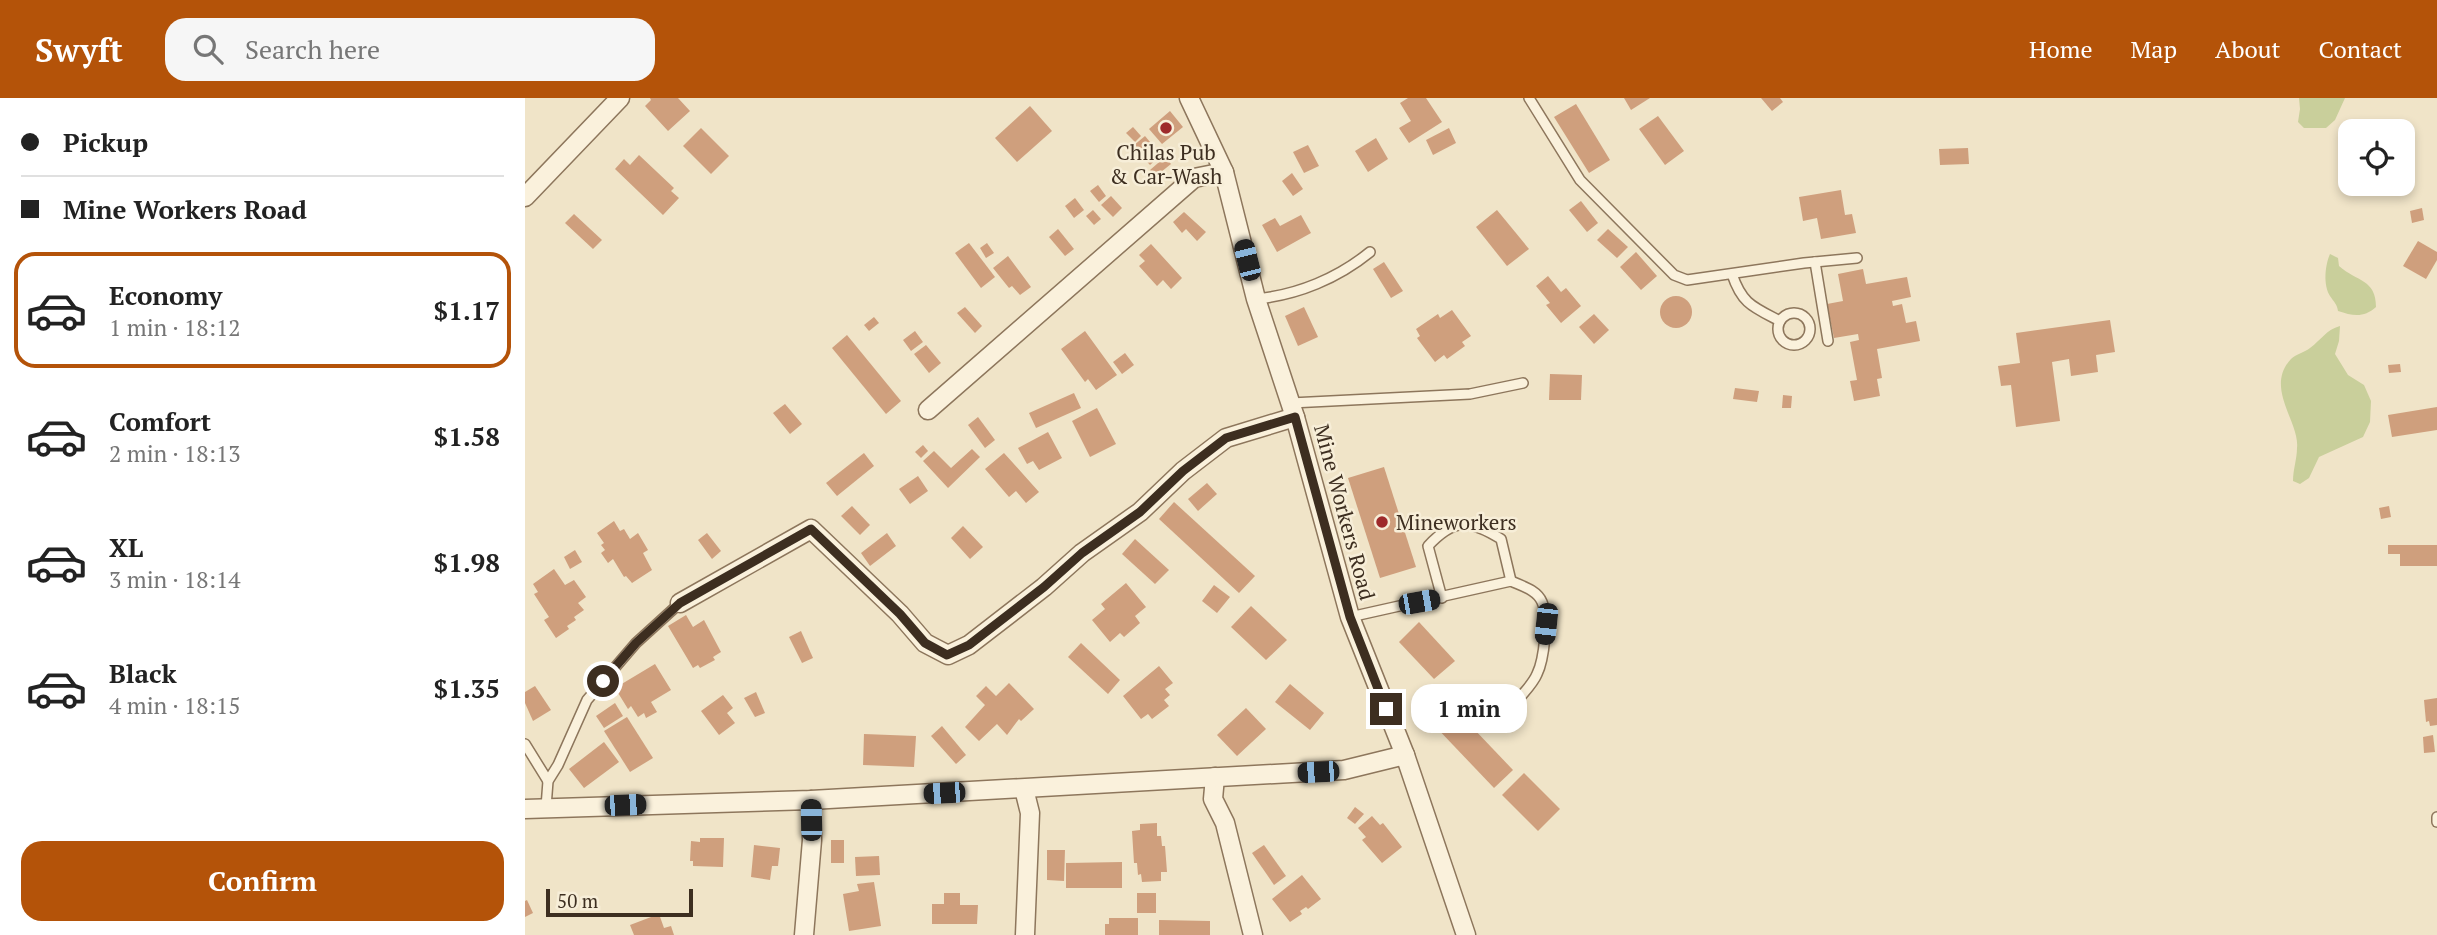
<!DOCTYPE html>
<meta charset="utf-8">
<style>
body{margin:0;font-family:"PT Serif",serif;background:#f6f6f6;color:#222;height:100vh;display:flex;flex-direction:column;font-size:26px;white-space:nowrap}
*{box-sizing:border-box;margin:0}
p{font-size:23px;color:#767676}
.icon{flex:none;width:38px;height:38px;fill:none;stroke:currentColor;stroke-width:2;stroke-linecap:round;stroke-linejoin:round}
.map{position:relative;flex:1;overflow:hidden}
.sheet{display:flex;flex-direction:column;background:#fff;width:525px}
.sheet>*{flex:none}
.hud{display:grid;align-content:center;height:154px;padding:0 21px;background:#fff}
.tools{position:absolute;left:1813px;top:21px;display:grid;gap:14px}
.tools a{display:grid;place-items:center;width:77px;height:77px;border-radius:14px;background:#fff;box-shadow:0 4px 10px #0003;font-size:35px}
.scale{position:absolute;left:21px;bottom:18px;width:147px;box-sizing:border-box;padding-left:7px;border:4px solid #3d2e20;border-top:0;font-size:19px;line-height:24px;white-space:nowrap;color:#3d2e20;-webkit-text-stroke:5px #f7eed8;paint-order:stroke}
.end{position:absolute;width:32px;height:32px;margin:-16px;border:9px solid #3d2e20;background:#fff;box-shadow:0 0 0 4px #fff}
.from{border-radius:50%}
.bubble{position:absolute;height:49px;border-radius:21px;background:#fff;box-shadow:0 4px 10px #0003;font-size:23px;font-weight:600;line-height:49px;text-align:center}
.car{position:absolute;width:21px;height:42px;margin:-21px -10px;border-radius:9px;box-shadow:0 0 5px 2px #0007;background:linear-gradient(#222 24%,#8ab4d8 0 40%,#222 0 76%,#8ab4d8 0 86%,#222 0)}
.hud b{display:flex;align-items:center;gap:24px;height:66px;font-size:26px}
.hud b+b{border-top:2px solid #e0e0e0}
.hud i{width:18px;height:18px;background:#222}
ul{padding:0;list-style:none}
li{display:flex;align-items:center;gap:21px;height:116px;margin:0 14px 10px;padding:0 7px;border:4px solid transparent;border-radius:21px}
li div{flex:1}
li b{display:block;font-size:26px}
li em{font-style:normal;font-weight:600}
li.selected{border-color:#b45309}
li>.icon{width:63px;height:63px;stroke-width:1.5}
.action{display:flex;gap:14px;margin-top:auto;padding:14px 21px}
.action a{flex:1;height:80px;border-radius:21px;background:#b45309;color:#fff;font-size:28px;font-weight:600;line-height:80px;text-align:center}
header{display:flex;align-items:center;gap:42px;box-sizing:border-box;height:98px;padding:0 35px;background:#b45309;color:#fff}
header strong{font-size:33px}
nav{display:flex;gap:38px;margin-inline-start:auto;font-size:24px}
.search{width:490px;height:63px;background:#f6f6f6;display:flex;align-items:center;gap:18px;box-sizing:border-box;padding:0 24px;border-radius:21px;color:#767676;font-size:26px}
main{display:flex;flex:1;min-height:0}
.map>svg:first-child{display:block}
</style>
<header>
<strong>Swyft</strong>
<div class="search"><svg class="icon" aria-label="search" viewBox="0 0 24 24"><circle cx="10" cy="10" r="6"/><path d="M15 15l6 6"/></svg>Search here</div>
<nav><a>Home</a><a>Map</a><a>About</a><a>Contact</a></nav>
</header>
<main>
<section class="sheet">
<div class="hud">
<b><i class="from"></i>Pickup</b>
<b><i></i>Mine Workers Road</b>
</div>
<ul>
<li class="selected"><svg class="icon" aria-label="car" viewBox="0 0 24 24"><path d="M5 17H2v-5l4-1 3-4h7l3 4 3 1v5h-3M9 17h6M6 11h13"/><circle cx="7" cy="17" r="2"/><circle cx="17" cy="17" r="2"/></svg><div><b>Economy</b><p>1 min · 18:12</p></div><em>$1.17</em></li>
<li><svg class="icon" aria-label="car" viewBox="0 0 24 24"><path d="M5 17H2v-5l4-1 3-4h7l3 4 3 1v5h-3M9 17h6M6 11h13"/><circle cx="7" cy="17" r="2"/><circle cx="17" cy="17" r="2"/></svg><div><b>Comfort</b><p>2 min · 18:13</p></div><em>$1.58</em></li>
<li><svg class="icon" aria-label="car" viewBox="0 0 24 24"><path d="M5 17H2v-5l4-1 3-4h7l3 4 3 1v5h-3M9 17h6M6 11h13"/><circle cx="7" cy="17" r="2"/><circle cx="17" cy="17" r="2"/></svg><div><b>XL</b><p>3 min · 18:14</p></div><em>$1.98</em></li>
<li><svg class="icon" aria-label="car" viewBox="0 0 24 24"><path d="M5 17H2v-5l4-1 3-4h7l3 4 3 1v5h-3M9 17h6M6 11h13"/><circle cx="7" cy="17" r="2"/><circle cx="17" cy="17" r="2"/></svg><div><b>Black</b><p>4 min · 18:15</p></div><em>$1.35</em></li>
</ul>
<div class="action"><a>Confirm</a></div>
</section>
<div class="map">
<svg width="1912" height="837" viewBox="0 0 1912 837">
<rect width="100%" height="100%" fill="#f0e4c8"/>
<g fill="#c9cf9b">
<path d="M1774,0H1820L1810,22L1801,30H1779L1773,24L1775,11Z"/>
<path d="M1805,156L1813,160L1814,168C1832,184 1851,181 1851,209C1839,220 1828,218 1813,213C1812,206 1809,204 1805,198C1798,187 1800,167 1805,156Z"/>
<path d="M1815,228L1814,243L1810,256L1823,277L1839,287L1846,303L1845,324L1838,339L1794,359L1784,380L1775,386L1768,383C1768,371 1772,361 1772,350C1775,324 1739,290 1766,261C1771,256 1780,254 1785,250C1797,241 1801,232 1815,228Z"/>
</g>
<g fill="#cf9f7d">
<path d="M125,0H153L165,13L143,33L120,8L126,2Z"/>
<path d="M883,0H901L917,24L884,45L874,30L886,23L875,5Z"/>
<path d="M1099,0H1125L1106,12Z"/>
<path d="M1236,0H1255L1258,4L1247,13Z"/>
<path d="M1051,6L1085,62L1064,75L1029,19Z"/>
<path d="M505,8L527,33L492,64L470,40Z"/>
<path d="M645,13L658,29L637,46L624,31Z"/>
<path d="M1133,18L1159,53L1140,67L1114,31Z"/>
<path d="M608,29L616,38L610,44L601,35Z"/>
<path d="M176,30L204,58L186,76L158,48Z"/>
<path d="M924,30L931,45L908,57L901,42Z"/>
<path d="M620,38L636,57L625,67L608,48Z"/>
<path d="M851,40L863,61L843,74L830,53Z"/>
<path d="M783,47L794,68L779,75L768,54Z"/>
<path d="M1443,50L1444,66L1415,67L1414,51Z"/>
<path d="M114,57L149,90L146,93L154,100L138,117L90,71L99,61L105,67Z"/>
<path d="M640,59L646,66L636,74L640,80L632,86L626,79L629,76L625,72Z"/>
<path d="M767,75L778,91L768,98L757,83Z"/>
<path d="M573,87L581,98L574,104L565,93Z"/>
<path d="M1316,92L1320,117L1327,116L1331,135L1296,141L1292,120L1278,123L1274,99Z"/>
<path d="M586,98L597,110L588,119L576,107Z"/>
<path d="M550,100L559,112L549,120L540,108Z"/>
<path d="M1056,103L1073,125L1062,134L1044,112Z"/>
<path d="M1897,110L1899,122L1887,125L1885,113Z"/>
<path d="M568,112L576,121L569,127L561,118Z"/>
<path d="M972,112L1004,151L982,168L951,129Z"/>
<path d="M659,114L681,134L672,143L661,131L657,135L648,124Z"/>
<path d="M49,116L77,142L68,151L40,125Z"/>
<path d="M776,117L786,135L752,154L737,127L750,120L755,128Z"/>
<path d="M533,131L549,151L540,158L524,139Z"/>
<path d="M1083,131L1103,149L1092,160L1072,142Z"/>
<path d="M1893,143L1912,154V162L1901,181L1878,168Z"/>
<path d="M444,145L470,179L456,190L430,155Z"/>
<path d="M462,145L469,155L461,160L455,150Z"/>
<path d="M626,146L657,180L646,191L638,182L632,188L614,168L620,163L614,157Z"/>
<path d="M1111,154L1132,178L1116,192L1095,169Z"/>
<path d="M483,158L506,189L495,197L487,188L484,190L468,170Z"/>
<path d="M859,164L878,193L866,200L848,171Z"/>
<path d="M1338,171L1341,186L1382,179L1386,199L1367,203L1368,208L1377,206L1381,225L1391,223L1395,243L1352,251L1357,280L1352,281L1355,298L1329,303L1325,283L1332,282L1325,244L1334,242L1333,236L1309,240L1302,206L1318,203L1313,176Z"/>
<path d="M1023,178L1036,194L1041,190L1056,208L1036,225L1021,207L1025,205L1011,188Z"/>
<circle cx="1151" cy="214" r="16"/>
<path d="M440,209L457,228L450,235L432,215Z"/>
<path d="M779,209L793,239L773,248L760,218Z"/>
<path d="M927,212L946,238L937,244L940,248L922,261L919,257L910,264L892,240L895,238L891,231L913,216L915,220Z"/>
<path d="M1069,216L1084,232L1069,246L1054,229Z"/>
<path d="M349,219L354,225L344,233L339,227Z"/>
<path d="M1585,222L1590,254L1571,257L1573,274L1546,278L1544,261L1527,264L1535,323L1491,329L1486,287L1476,288L1473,268L1495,265L1491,235Z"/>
<path d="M390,233L398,244L386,253L378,242Z"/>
<path d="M560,233L592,277L571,292L563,281L560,284L536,251Z"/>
<path d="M322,237L376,303L361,316L307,250Z"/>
<path d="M401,247L416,265L404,275L389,256Z"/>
<path d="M600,255L609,267L597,276L588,264Z"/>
<path d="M1875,266L1876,274L1864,275L1863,267Z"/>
<path d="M1025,276L1057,277L1056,302H1024Z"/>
<path d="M1210,290L1234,293L1232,304L1208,301Z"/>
<path d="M549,295L556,310L511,330L504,315Z"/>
<path d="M1258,297L1267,298L1266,310H1257Z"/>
<path d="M260,306L277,326L265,336L248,315Z"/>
<path d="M1912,309V332L1867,339L1863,317Z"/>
<path d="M572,310L591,346L565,359L547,323Z"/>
<path d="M453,319L470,342L460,350L443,327Z"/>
<path d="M523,334L537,360L514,372L508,363L502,366L493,350Z"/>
<path d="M398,347L403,353L396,360L390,354Z"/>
<path d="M447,351L455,359L423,390L398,363L409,353L426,370Z"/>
<path d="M339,355L349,368L312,398L301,385Z"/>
<path d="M479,355L514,394L501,405L491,393L484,399L460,371Z"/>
<path d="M859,369L891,469L855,480L823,380Z"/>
<path d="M393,378L403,393L385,406L374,391Z"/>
<path d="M682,385L692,396L673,413L663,401Z"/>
<path d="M649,404L730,478L714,495L634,421Z"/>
<path d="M327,408L345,427L335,437L316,418Z"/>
<path d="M1864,408L1866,419L1856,421L1854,410Z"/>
<path d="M89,423L95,433L99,431L105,441L113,435L123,452L118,455L127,472L107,485L101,478L99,479L88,461L83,465L76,455L80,452L76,447L79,445L72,435Z"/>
<path d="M438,428L458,449L445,461L426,440Z"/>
<path d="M182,435L196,453L187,461L173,442Z"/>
<path d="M362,435L371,448L345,468L336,455Z"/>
<path d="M610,441L644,472L630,486L597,456Z"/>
<path d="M1863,447H1912V468H1875V456H1863Z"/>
<path d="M50,452L57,464L45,471L39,459Z"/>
<path d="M29,471L40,487L49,482L61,499L53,505L59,512L49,519L51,522L42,528L44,531L31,540L19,522L24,519L9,496L13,494L8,486Z"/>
<path d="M601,485L621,509L610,518L615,525L599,539L595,535L585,544L567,522L580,511L576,506Z"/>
<path d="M689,487L705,499L692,515L677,503Z"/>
<path d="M726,508L762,542L741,562L706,529Z"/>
<path d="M161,517L168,529L179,522L196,554L188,559L190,562L175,570L173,567L168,570L143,528Z"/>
<path d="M894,524L930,563L909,581L874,544Z"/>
<path d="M276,533L288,560L277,565L264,539Z"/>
<path d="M556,545L595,582L583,596L543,559Z"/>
<path d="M130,566L146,592L126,604L132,614L121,620L119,615L113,619L106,608L103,611L90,590Z"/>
<path d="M634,568L648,585L640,591L645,597L639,602L644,608L627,621L623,616L616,621L598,598Z"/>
<path d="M484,585L509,611L496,623L494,621L482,637L472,626L454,643L440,629L460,607L451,598L461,588L471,598Z"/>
<path d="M765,586L799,615L785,632L750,604Z"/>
<path d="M10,588L26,612L8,623L0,605V594Z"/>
<path d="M231,594L240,615L230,619L219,600Z"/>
<path d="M198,597L208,610L202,615L210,625L194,637L176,613Z"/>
<path d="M1912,600V627L1905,628L1904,623L1901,624L1899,602Z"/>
<path d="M90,605L98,618L79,630L71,618Z"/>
<path d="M927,608L988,672L969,690L908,626Z"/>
<path d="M721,610L741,631L712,658L692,637Z"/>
<path d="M102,619L128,660L105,674L79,633Z"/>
<path d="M417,628L441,657L431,666L406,638Z"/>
<path d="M339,636L391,638L389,669L338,667Z"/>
<path d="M1908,637L1910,654L1899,655L1898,639Z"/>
<path d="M79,644L94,664L59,690L44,671Z"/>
<path d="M999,675L1035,711L1013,733L977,697Z"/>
<path d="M830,709L839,716L830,726L822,720Z"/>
<path d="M847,718L855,727L858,725L877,749L857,765L837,742L841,739L833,730Z"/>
<path d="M632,725V738H636L637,748H640L642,774H636V783L617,784L616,776L613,777L612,765H609L607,733L615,732V726Z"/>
<path d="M175,740H199L198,769L168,768V763H165L166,743L175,744Z"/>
<rect x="306" y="742" width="13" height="23"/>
<path d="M229,747L255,750L253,768H247L245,782L226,779Z"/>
<path d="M739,747L761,778L749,787L727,755Z"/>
<path d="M522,752H540L539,783L522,782Z"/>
<path d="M354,758L355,777L331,778L330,759Z"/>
<path d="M597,764V790H541V765Z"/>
<path d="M777,777L796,801L783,811L781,809L775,813L777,816L765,824L747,801Z"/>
<path d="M349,784L356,828L324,833L318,796L334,793L332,786Z"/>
<path d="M419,795H435V807H453L452,826H407V806H419Z"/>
<rect x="612" y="795" width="19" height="20"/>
<path d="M2,802L8,815L0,819V803Z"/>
<path d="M134,816L139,830L146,828L149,837H109L105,827Z"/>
<path d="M584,820H613V837H580V826H584Z"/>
<path d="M634,822L685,823V837H634Z"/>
</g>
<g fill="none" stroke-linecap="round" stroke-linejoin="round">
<g stroke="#8d765c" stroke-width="12">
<g id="lane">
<path d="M1004,0L1055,82L1149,177L1162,182L1279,165L1332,160"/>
<path d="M1290,164L1303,243"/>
<path d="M1207,176C1217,206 1228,209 1255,223"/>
<path d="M731,201C773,197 813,180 845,154"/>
<circle cx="1269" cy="231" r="16"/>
<path d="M766,305L945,296L998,285"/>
<path d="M917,500L903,448C929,420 944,421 976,441L986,483"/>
<path d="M825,519L986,483C997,488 1012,492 1017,504C1024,519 1019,562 1012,576C1008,586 998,595 992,603"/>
<path d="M0,646L23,683"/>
<path d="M21,709L23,683L33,667L62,602L111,545L155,505"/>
<path d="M1912,719V724"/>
</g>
</g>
<g stroke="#8d765c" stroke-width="21">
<g id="street">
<path d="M664,0L699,74L731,201L770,319L825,519L880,657L941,837"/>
<path d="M0,99L95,0"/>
<path d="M403,312L669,80L699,74"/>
<path d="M155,505L286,431L375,516L400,545L423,557L444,547L519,489L557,455L615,414L658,373L701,340L770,319"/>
<path d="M690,679L688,701L700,725L728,837"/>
<path d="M499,691L505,715L500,837"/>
<path d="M0,711L286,702L819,672L880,657"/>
<path d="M279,837L287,742L286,702"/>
</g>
</g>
<use href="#lane" stroke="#faf1dc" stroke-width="9"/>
<use href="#street" stroke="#faf1dc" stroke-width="18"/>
</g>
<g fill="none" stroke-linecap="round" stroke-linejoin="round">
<path stroke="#3d2e20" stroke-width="9" d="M78,583L111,545L155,505L286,431L375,516L400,545L422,557L444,547L519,489L557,455L615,414L658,373L701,340L770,319L825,519L861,611"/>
</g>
<g fill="#9e2a2b" stroke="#f7eed8" stroke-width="2.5">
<circle cx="641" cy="30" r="7"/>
<circle cx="857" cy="424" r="7"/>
</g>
<g text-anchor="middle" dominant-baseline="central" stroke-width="5" stroke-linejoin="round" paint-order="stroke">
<g font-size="21" fill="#3d2e20" stroke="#f7eed8">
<text x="641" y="54">Chilas Pub<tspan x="641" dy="24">&amp; Car-Wash</tspan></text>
<text x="871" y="424" text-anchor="start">Mineworkers</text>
</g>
<g font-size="21" fill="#3d2e20" stroke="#f7eed8">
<text transform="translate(820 414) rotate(75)">Mine Workers Road</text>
</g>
</g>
</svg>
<div class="tools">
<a><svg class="icon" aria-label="locate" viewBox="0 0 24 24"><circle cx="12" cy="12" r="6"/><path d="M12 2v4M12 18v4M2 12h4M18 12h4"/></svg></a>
</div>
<div class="scale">50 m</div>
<i class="end from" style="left:78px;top:583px"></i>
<i class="end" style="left:861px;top:611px"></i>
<div class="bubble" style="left:886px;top:586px;width:116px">1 min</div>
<i class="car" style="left:722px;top:162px;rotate:346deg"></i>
<i class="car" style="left:894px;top:504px;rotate:80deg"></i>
<i class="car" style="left:1021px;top:526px;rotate:186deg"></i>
<i class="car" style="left:793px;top:674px;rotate:267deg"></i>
<i class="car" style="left:419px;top:695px;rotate:267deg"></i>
<i class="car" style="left:100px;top:707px;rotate:88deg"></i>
<i class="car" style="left:286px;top:722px;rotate:359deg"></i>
</div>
</main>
